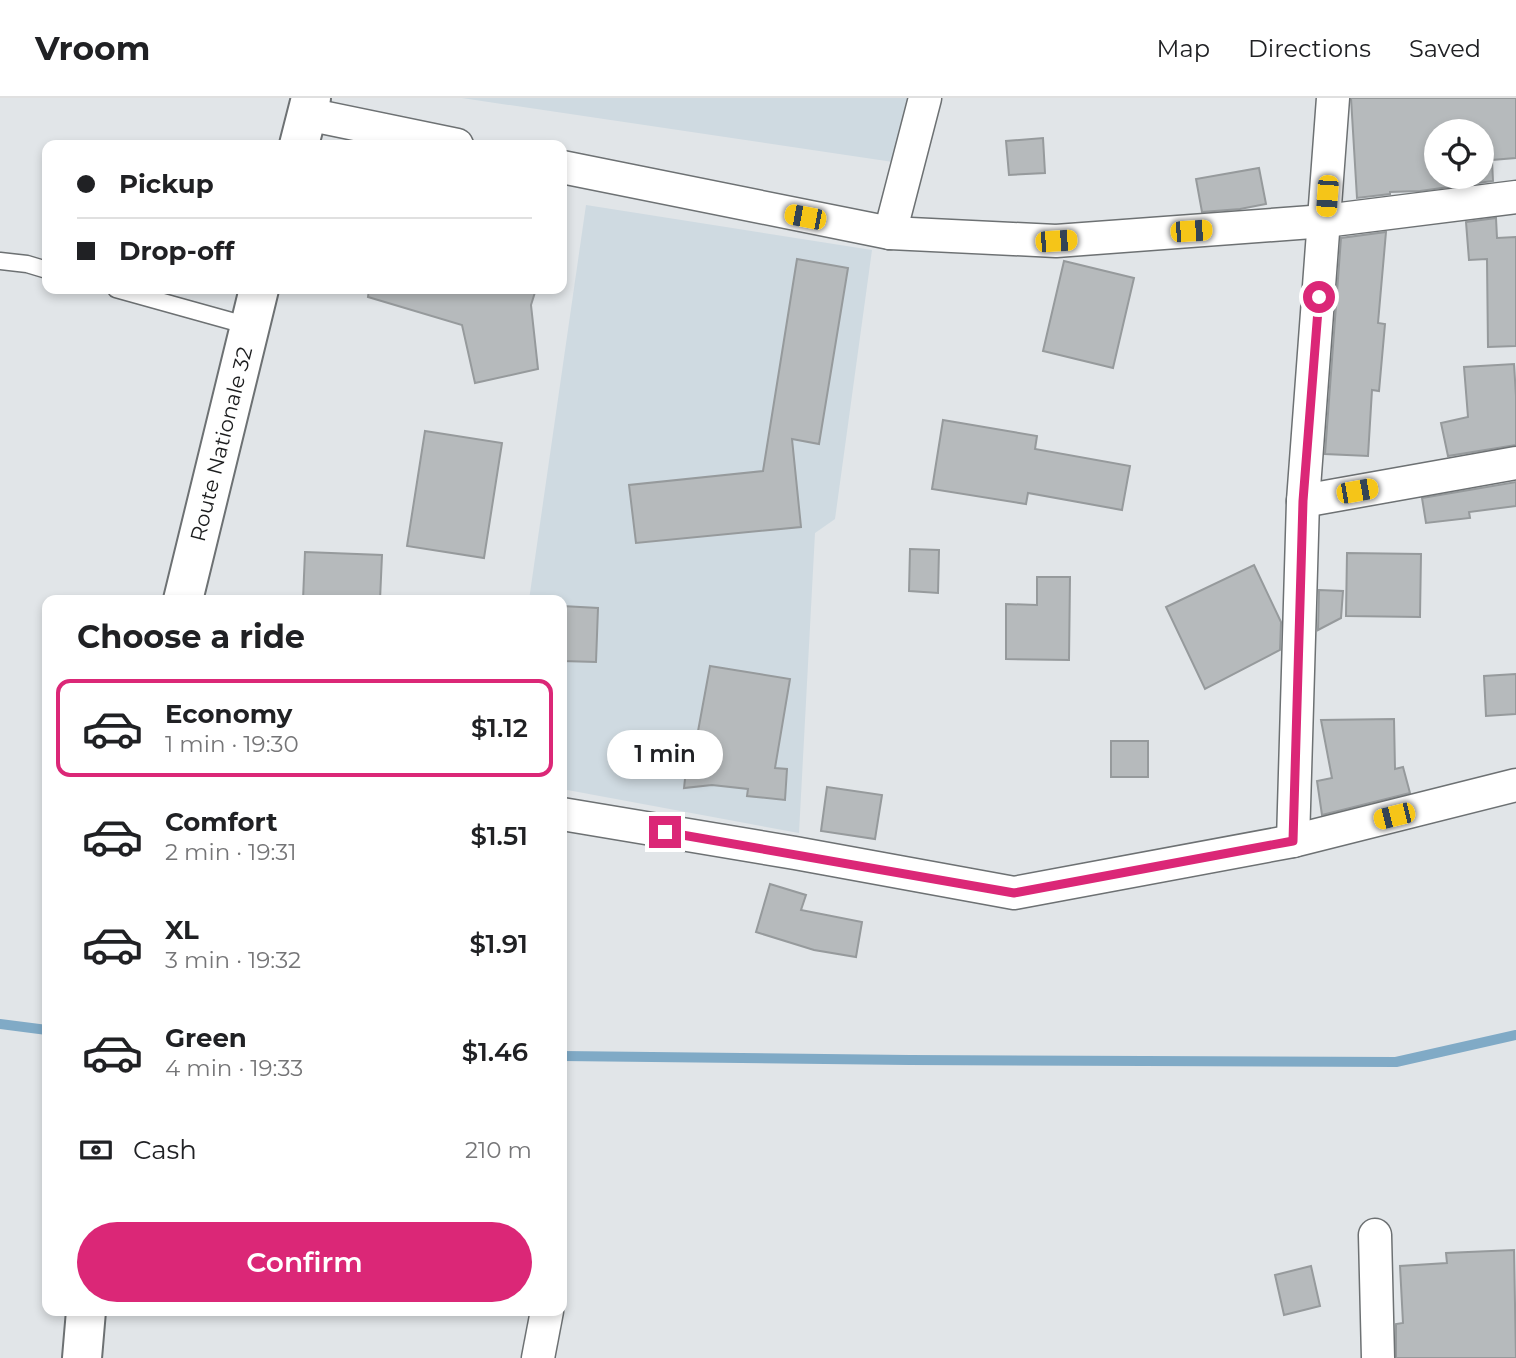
<!DOCTYPE html>
<meta charset="utf-8">
<style>
body{margin:0;font-family:Montserrat,sans-serif;background:#f6f6f6;color:#202124;height:100vh;display:flex;flex-direction:column;font-size:26px;white-space:nowrap}
*{box-sizing:border-box;margin:0}
p{font-size:23px;color:#757577}
.icon{flex:none;width:38px;height:38px;fill:none;stroke:currentColor;stroke-width:2;stroke-linecap:round;stroke-linejoin:round}
.map{position:relative;flex:1;overflow:hidden}
.panel{position:absolute;left:42px;top:497px;width:525px;height:721px;display:flex;flex-direction:column;background:#fff;border-radius:14px;box-shadow:0 4px 10px #0003}
.panel>*{flex:none}
.hud{position:absolute;left:42px;top:42px;width:525px;height:154px;border-radius:14px;box-shadow:0 4px 10px #0003;display:grid;align-content:center;height:154px;padding:0 35px;background:#fff}
.tools{position:absolute;left:1424px;top:21px;display:grid;gap:14px}
.tools a{display:grid;place-items:center;width:70px;height:70px;border-radius:50%;background:#fff;box-shadow:0 4px 10px #0003;font-size:35px}
.end{position:absolute;width:32px;height:32px;margin:-16px;border:9px solid #db2777;background:#fff;box-shadow:0 0 0 4px #fff}
.from{border-radius:50%}
.bubble{position:absolute;height:49px;border-radius:24px;background:#fff;box-shadow:0 4px 10px #0003;font-size:23px;font-weight:600;line-height:49px;text-align:center}
.car{position:absolute;width:21px;height:42px;margin:-21px -10px;border-radius:9px;box-shadow:0 0 5px 2px #0007;background:linear-gradient(#f5c518 24%,#345 0 40%,#f5c518 0 76%,#345 0 86%,#f5c518 0)}
.hud b{display:flex;align-items:center;gap:24px;height:66px;font-size:26px}
.hud b+b{border-top:2px solid #e0e0e0}
.hud i{width:18px;height:18px;background:#202124}
ul{padding:0;list-style:none}
li{display:flex;align-items:center;gap:21px;height:98px;margin:0 14px 10px;padding:0 21px;border:4px solid transparent;border-radius:14px}
li div{flex:1}
li b{display:block;font-size:26px}
li em{font-style:normal;font-weight:600}
li.active{border-color:#db2777}
li>.icon{width:63px;height:63px;stroke-width:1.5}
h2{padding:0 35px;font-size:32px;line-height:84px}
.pay{display:flex;align-items:center;gap:18px;height:77px;padding:0 35px;font-size:26px}
.pay p{margin-inline-start:auto}
.cta{display:flex;gap:14px;margin-top:auto;padding:14px 35px}
.cta a{flex:1;height:80px;border-radius:42px;background:#db2777;color:#fff;font-size:28px;font-weight:600;line-height:80px;text-align:center}
header{display:flex;align-items:center;gap:42px;box-sizing:border-box;height:98px;padding:0 35px;background:#fff;border-bottom:2px solid #e0e0e0}
header strong{font-size:33px}
nav{display:flex;gap:38px;margin-inline-start:auto;font-size:24px}
.map>svg:first-child{display:block}
</style>
<header>
<strong>Vroom</strong>
<nav><a>Map</a><a>Directions</a><a>Saved</a></nav>
</header>
<div class="map">
<svg width="1516" height="1260" viewBox="0 0 1516 1260">
<rect width="100%" height="100%" fill="#e1e5e8"/>
<g fill="#cfdae1">
<path d="M462,0H909L893,64Z"/>
<path d="M586,107L872,152L835,421L815,435L799,735L562,691V502H529Z"/>
</g>
<g fill="none" stroke-linecap="round" stroke-linejoin="round">
<g stroke="#80aac6" stroke-width="10">
<path d="M0,926L47,932"/>
<path d="M562,958L909,962L1396,964L1516,937"/>
</g>
</g>
<g fill="#b6babc" stroke="#969a9c" stroke-width="2" fill-rule="evenodd">
<path d="M1351,0H1516V60L1492,62L1493,83L1420,93L1390,94V96L1357,100ZM1437,33H1482V79H1437Z"/>
<path d="M1043,40L1045,75L1009,77L1006,43Z"/>
<path d="M1259,70L1266,106L1240,111L1202,114L1196,81Z"/>
<path d="M1496,120L1497,140L1516,139V248L1488,249L1487,161L1469,162L1466,124Z"/>
<path d="M1386,134L1378,225L1385,226L1379,293L1372,292L1368,358L1325,356L1341,140Z"/>
<path d="M797,161L848,170L819,346L792,341L801,429L636,445L629,387L763,373Z"/>
<path d="M1064,163L1134,180L1113,270L1043,253Z"/>
<path d="M369,191H536L531,207L538,271L475,285L462,227L368,199Z"/>
<path d="M1514,266L1516,298V347L1448,358L1441,325L1468,319L1464,269Z"/>
<path d="M943,322L1037,338L1035,351L1130,368L1122,412L1028,395L1026,406L932,391Z"/>
<path d="M425,333L502,345L484,460L407,448Z"/>
<path d="M1516,384V408L1469,414L1470,420L1426,425L1422,400Z"/>
<path d="M910,451L939,452L938,495L909,493Z"/>
<path d="M305,454L382,457L380,502H303Z"/>
<path d="M1347,455L1421,456L1420,519L1346,518Z"/>
<path d="M1254,467L1281,524L1280,552L1205,591L1166,509Z"/>
<path d="M1037,479H1070L1069,562L1006,561V506L1037,507Z"/>
<path d="M1319,492L1343,493L1341,520L1318,532Z"/>
<path d="M562,508L598,510L596,564L562,563Z"/>
<path d="M710,568L790,581L775,670L787,671L785,702L747,698L748,691L712,687L684,690L688,654L694,655Z"/>
<path d="M1516,576V616L1486,618L1484,578Z"/>
<path d="M1394,621L1395,671L1403,669L1410,695L1322,717L1317,683L1332,680L1321,622Z"/>
<rect x="1111" y="643" width="37" height="36"/>
<path d="M827,689L882,697L875,741L821,733Z"/>
<path d="M770,786L806,797L801,812L862,824L856,859L814,852L756,834Z"/>
<path d="M1514,1152L1516,1260H1396V1226L1403,1225L1400,1168L1447,1165L1446,1155Z"/>
<path d="M1311,1168L1320,1208L1284,1217L1275,1177Z"/>
</g>
<g fill="none" stroke-linecap="round" stroke-linejoin="round">
<g stroke="#6d7173" stroke-width="19">
<g id="lane">
<path d="M0,163L27,166L47,172"/>
<path d="M116,191L249,228"/>
</g>
</g>
<g stroke="#6d7173" stroke-width="35">
<g id="street">
<path d="M307,16L457,47"/>
<path d="M562,69L890,135L1056,143L1325,123L1516,99"/>
<path d="M890,135L925,0"/>
<path d="M1303,403L1516,365"/>
<path d="M562,716L795,755L1014,795L1293,743L1516,687"/>
<path d="M1293,743L1303,403L1333,0"/>
<path d="M1375,1137L1378,1260"/>
<path d="M538,1260L547,1213"/>
</g>
</g>
<g stroke="#6d7173" stroke-width="42">
<g id="secondary">
<path d="M299,47L311,0"/>
<path d="M183,502L259,191"/>
<path d="M82,1260L86,1213"/>
</g>
</g>
<use href="#lane" stroke="#fff" stroke-width="16"/>
<use href="#street" stroke="#fff" stroke-width="32"/>
<use href="#secondary" stroke="#fff" stroke-width="38"/>
</g>
<g fill="none" stroke-linecap="round" stroke-linejoin="round">
<path stroke="#db2777" stroke-width="9" d="M665,734L1014,795L1293,743L1303,403L1319,199"/>
</g>
<g text-anchor="middle" dominant-baseline="central" stroke-width="7" stroke-linejoin="round" paint-order="stroke">
<g font-size="21" fill="#1b1c1d" stroke="#fff">
<text transform="translate(221 346) rotate(-76)">Route Nationale 32</text>
</g>
</g>
</svg>
<div class="tools">
<a><svg class="icon" aria-label="locate" viewBox="0 0 24 24"><circle cx="12" cy="12" r="6"/><path d="M12 2v4M12 18v4M2 12h4M18 12h4"/></svg></a>
</div>
<i class="end from" style="left:1319px;top:199px"></i>
<i class="end" style="left:665px;top:734px"></i>
<div class="bubble" style="left:607px;top:632px;width:116px">1 min</div>
<i class="car" style="left:1327px;top:98px;rotate:184deg"></i>
<i class="car" style="left:805px;top:119px;rotate:281deg"></i>
<i class="car" style="left:1191px;top:133px;rotate:86deg"></i>
<i class="car" style="left:1056px;top:143px;rotate:86deg"></i>
<i class="car" style="left:1357px;top:393px;rotate:80deg"></i>
<i class="car" style="left:1394px;top:718px;rotate:256deg"></i>
<div class="hud">
<b><i class="from"></i>Pickup</b>
<b><i></i>Drop-off</b>
</div>
<section class="panel">
<h2>Choose a ride</h2>
<ul>
<li class="active"><svg class="icon" aria-label="car" viewBox="0 0 24 24"><path d="M5 17H2v-5l4-1 3-4h7l3 4 3 1v5h-3M9 17h6M6 11h13"/><circle cx="7" cy="17" r="2"/><circle cx="17" cy="17" r="2"/></svg><div><b>Economy</b><p>1 min · 19:30</p></div><em>$1.12</em></li>
<li><svg class="icon" aria-label="car" viewBox="0 0 24 24"><path d="M5 17H2v-5l4-1 3-4h7l3 4 3 1v5h-3M9 17h6M6 11h13"/><circle cx="7" cy="17" r="2"/><circle cx="17" cy="17" r="2"/></svg><div><b>Comfort</b><p>2 min · 19:31</p></div><em>$1.51</em></li>
<li><svg class="icon" aria-label="car" viewBox="0 0 24 24"><path d="M5 17H2v-5l4-1 3-4h7l3 4 3 1v5h-3M9 17h6M6 11h13"/><circle cx="7" cy="17" r="2"/><circle cx="17" cy="17" r="2"/></svg><div><b>XL</b><p>3 min · 19:32</p></div><em>$1.91</em></li>
<li><svg class="icon" aria-label="car" viewBox="0 0 24 24"><path d="M5 17H2v-5l4-1 3-4h7l3 4 3 1v5h-3M9 17h6M6 11h13"/><circle cx="7" cy="17" r="2"/><circle cx="17" cy="17" r="2"/></svg><div><b>Green</b><p>4 min · 19:33</p></div><em>$1.46</em></li>
</ul>
<div class="pay"><svg class="icon" aria-label="cash" viewBox="0 0 24 24"><path d="M3 7h18v10H3z"/><circle cx="12" cy="12" r="2"/></svg>Cash<p>210 m</p></div>
<div class="cta"><a>Confirm</a></div>
</section>
</div>
